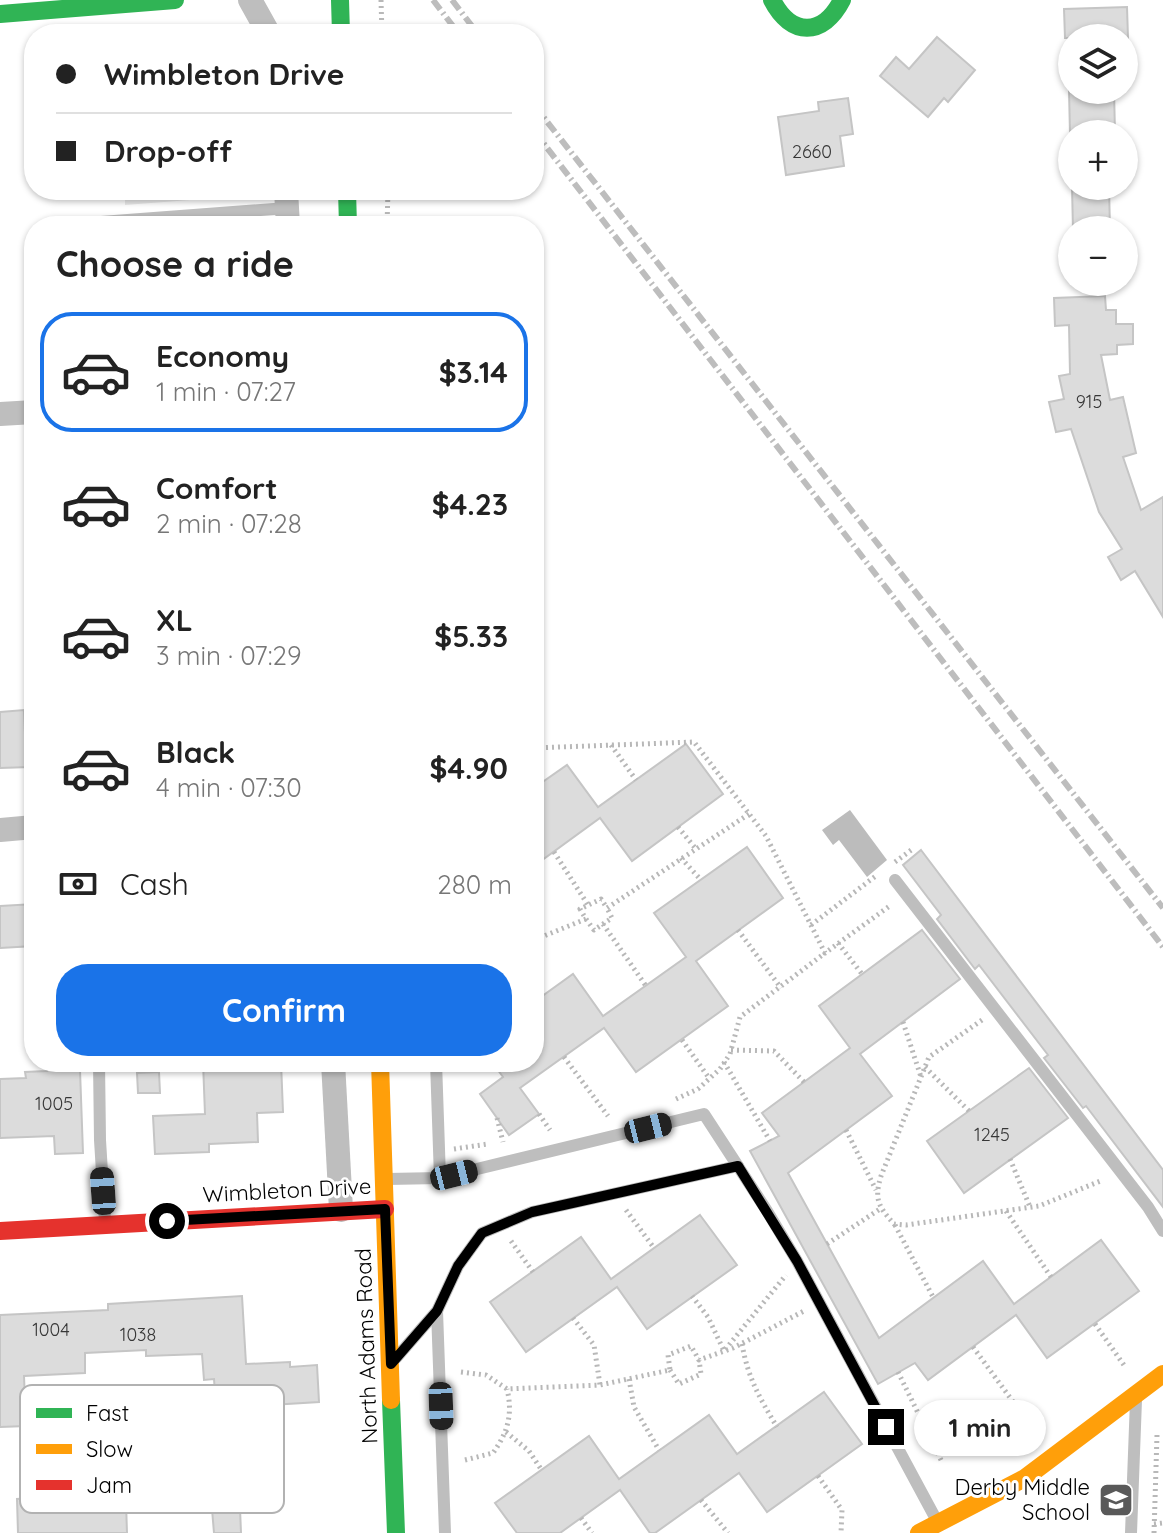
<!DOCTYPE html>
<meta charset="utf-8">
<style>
body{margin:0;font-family:Quicksand,sans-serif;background:#f2f2f2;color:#222;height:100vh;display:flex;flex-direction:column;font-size:30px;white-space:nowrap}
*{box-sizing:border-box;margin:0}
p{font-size:26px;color:#767676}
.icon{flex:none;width:44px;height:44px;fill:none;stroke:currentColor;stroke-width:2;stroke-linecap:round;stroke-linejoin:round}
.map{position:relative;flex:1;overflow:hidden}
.panel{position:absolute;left:24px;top:216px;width:520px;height:856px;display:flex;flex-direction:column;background:#fff;border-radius:32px;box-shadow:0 2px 6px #0004}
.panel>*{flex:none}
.banner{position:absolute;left:24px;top:24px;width:520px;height:176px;border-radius:32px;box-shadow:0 2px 6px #0004;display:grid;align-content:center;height:176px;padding:0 32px;background:#fff}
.fabs{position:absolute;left:1058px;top:24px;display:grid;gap:16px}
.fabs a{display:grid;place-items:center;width:80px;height:80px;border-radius:50%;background:#fff;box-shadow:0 2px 6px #0004;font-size:40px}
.end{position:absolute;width:36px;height:36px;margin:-18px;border:10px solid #000;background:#fff;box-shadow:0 0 0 4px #fff}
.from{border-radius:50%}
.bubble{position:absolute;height:56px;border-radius:28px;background:#fff;box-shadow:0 2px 6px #0004;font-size:26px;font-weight:700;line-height:56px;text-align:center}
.car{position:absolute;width:24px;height:48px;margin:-24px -12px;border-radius:10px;box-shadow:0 0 6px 2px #0007;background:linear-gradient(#222 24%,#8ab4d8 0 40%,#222 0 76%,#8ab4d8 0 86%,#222 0)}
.banner b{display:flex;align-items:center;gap:28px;height:76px;font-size:30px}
.banner b+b{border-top:2px solid #e0e0e0}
.banner i{width:20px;height:20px;background:#222}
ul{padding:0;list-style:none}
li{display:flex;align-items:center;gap:24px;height:120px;margin:0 16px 12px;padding:0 16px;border:4px solid transparent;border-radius:32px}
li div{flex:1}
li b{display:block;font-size:30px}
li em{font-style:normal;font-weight:700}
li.current{border-color:#1a73e8}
li>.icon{width:72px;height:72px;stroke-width:1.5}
h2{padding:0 32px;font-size:36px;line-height:96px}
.pay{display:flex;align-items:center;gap:20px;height:88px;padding:0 32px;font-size:30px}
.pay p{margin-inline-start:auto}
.button{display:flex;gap:16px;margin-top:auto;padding:16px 32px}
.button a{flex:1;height:92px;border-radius:32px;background:#1a73e8;color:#fff;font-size:32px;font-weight:700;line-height:92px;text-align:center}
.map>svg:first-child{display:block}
</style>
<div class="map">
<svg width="1163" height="1533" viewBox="0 0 1163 1533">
<rect width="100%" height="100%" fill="#fff"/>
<g fill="#eaeaea">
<path d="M221,28L222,34H126Z"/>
<path d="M125,190H228L229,197L125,205Z"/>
</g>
<path fill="#bcbcbc" d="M850,810L887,860L867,877L839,840L833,845L822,830Z"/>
<g fill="#dcdcdc" stroke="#c5c5c5" stroke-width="2">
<path d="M1127,7L1128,38H1065L1064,9Z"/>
<path d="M937,37L975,70L948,102L944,98L928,117L880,76L896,57L909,69Z"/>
<path d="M1069,90H1114L1115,133L1070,134Z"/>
<path d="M848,98L853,134L840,136L844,166L786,175L778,117L819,111L818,102Z"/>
<path d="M1072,186H1109L1110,230H1073Z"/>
<path d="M1105,296L1106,310H1116V324H1133V344L1117,345V354L1101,355L1110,400L1123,397L1136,453L1123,457L1141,510L1163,497V617L1135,571L1121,580L1108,557L1122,549L1099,512L1071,429L1056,432L1049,402L1064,399L1059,376L1070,374L1069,325L1055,326L1054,298Z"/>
<path d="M24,710L25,734L34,733V762L30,763V767L0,768V712Z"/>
<path d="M686,744L723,794L632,861L600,818L534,866V788L567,765L598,807Z"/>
<path d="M747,847L783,898L696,961L728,1006L636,1072L604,1028L520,1088L539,1114L509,1135L480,1094L503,1077L492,1062H534V1002L573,974L603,1016L686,957L654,913Z"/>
<path d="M921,850L1163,1170V1207L1086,1106L1083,1108L1044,1058L1048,1055L979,965L975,969L937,919L941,915L903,865Z"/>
<path d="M34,904V946L0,948V906Z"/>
<path d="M922,930L960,979L860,1054L892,1096L788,1173L879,1338L983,1261L1014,1304L1101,1240L1139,1291L1047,1358L1016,1315L928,1380L915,1363L878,1384L750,1151L779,1136L762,1113L850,1048L819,1006Z"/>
<path d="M46,1062H67L68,1070H80L83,1153L55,1154L54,1136L0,1138V1079L26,1078L25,1072L47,1071Z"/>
<path d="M203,1062H281L283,1112L257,1113L258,1142L209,1144V1152L155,1154L153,1116L205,1114Z"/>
<path d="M1029,1068L1068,1118L964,1193L927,1141Z"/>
<path d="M159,1072L160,1093H138L137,1073Z"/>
<path d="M700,1215L737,1265L647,1329L617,1287L526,1352L490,1302L581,1237L611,1279Z"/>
<path d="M242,1296L246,1364L290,1362V1367L317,1365L319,1402L239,1407L238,1392L215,1393L214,1379L204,1380L202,1354L146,1356V1350L85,1353V1373L24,1376L26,1426L0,1427V1315L108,1310V1304Z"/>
<path d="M824,1392L862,1444L767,1512L739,1473L655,1533H650L620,1490L560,1533H517L495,1503L589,1436L619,1479L709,1415L737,1454Z"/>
<path d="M81,1465L83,1504L126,1502L127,1533H18L17,1499L47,1497L45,1467Z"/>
<path d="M240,1508L241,1533H214L212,1509Z"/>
</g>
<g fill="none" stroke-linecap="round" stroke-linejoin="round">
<g stroke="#b8b8b8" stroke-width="5" stroke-dasharray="2 4" stroke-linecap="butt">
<path d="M381,0L382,34"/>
<path d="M387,226L388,190"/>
<path d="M611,745L636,780"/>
<path d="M534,748L694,742L766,836L825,953L891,905"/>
<path d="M678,827L696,849"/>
<path d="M554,852L588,905"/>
<path d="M681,858L701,880"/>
<path d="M895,862L914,848"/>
<path d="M586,919L594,930L612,918L607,908"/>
<path d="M603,924L646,986"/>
<path d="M811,925L877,875"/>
<path d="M738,930L781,988"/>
<path d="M534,940L586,919L580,909L601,899L607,908L749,814"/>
<path d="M838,943L862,974"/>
<path d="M982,1020L929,1057L881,1176C874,1199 878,1206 894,1224L906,1225L1039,1206L1103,1180"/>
<path d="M903,1022L921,1077"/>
<path d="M682,1040L709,1078"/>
<path d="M731,1050L774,1051L804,1082"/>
<path d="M564,1057L608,1116"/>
<path d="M724,1062L770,1141"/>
<path d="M925,1067L969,1111"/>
<path d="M676,1099L698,1089L720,1069L730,1054L740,1017L825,953"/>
<path d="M539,1114L550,1130"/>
<path d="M497,1118L503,1142"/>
<path d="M846,1130L876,1190"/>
<path d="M454,1149L488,1144"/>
<path d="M1010,1159L1030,1207"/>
<path d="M626,1210L654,1248"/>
<path d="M1006,1211L1051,1277"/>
<path d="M895,1225L933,1297"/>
<path d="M511,1241L533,1272"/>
<path d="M827,1244L880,1209"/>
<path d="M692,1296L708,1317L724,1351L786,1275"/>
<path d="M573,1318L594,1345L600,1385"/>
<path d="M1095,1324L1126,1368"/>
<path d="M742,1344C748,1378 759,1397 777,1427"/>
<path d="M973,1347L1036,1433"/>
<path d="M670,1370L679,1384L701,1374L699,1360"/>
<path d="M461,1372L486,1375L507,1389L600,1385L670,1370L668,1355L691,1346L699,1360L733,1348L804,1311"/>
<path d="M898,1372L942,1462"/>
<path d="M629,1379L634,1407L659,1450"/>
<path d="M506,1432L529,1451L541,1469"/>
<path d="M465,1460L493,1453C508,1432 513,1414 507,1389"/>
<path d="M818,1476L842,1510L841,1533"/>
<path d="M701,1500L728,1533"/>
<path d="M581,1518L592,1533"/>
<path d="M1154,1524L1163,1523"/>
<path d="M1154,1533L1157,1435"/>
</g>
<g stroke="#bebebe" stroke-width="12">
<path d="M101,222L287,208"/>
<path d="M895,880L1148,1207L1163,1231"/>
<path d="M99,1062L100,1140L105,1221"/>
<path d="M436,1062L440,1178"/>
<path d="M387,1179L440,1178L704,1114L767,1211L797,1261L937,1521"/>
<path d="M437,1311L445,1533"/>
<path d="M396,1358L437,1311L458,1266L482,1233L532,1212L738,1166"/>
<path d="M1131,1533L1136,1400"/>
</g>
<g stroke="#bebebe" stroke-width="24">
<path d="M250,0L269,34"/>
<path d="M286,190L288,226"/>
<path d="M0,414L34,412"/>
<path d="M0,830L34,827"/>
<path d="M333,1062L341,1210"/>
</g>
<g stroke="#30b455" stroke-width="18">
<path d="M340,0L341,34"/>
<path d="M772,0C791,37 823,37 842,0"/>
<path d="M0,14L175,0"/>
<path d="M347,190L348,226"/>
<path d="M391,1400L396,1533"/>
</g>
<g stroke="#ff9f0a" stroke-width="18">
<path d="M380,1062L391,1400"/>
<path d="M919,1533L1025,1478L1163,1374"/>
</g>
<path stroke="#e5322d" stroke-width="18" d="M0,1231L385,1209"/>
<g stroke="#bdbdbd" stroke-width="6" stroke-dasharray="12 4 2 4" stroke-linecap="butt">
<path d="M433,0L459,34"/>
<path d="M452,0L478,34"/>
<path d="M534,105L1163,908"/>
<path d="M534,131L1163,947"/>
</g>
</g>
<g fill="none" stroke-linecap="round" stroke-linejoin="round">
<path stroke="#000" stroke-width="10" d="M167,1221L385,1209L391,1364L437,1311L458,1266L482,1233L532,1212L738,1166L797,1261L886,1427"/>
</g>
<defs>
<g id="school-square" transform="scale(1.8)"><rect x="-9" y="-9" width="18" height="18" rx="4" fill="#595959" stroke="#fff"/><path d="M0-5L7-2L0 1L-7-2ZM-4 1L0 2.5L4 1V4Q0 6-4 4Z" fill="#fff"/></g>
</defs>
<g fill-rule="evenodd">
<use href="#school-square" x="1116" y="1500"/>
</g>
<g text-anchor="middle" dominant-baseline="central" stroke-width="6" stroke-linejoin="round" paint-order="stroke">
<g font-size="18" fill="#373737">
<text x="812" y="151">2660</text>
<text x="1089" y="401">915</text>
<text x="54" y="1103">1005</text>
<text x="992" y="1134">1245</text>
<text x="51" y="1329">1004</text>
<text x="138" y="1334">1038</text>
</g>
<g font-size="22" fill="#000" stroke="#fff">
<text transform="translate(287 1190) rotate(-3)">Wimbleton Drive</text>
<text transform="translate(366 1346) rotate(-92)">North Adams Road</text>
</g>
<g font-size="22" fill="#000" stroke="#fff" text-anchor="end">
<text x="1090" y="1487">Derby Middle<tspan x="1090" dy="25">School</tspan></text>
</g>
</g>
<rect x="20" y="1385" width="264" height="128" rx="12" fill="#fff" stroke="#b2b2b2" stroke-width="2"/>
<rect x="36" y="1408" width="36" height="10" fill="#30b455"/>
<rect x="36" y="1444" width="36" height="10" fill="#ff9f0a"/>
<rect x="36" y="1480" width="36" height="10" fill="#e5322d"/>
<g font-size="22" fill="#000">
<text x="86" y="1421">Fast</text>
<text x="86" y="1457">Slow</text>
<text x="86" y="1493">Jam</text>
</g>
</svg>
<div class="fabs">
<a><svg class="icon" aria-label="layers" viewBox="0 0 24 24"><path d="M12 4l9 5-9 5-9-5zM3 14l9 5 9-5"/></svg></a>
<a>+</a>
<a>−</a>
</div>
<i class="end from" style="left:167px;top:1221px"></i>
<i class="end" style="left:886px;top:1427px"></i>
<div class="bubble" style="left:914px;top:1400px;width:132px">1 min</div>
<i class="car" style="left:648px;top:1128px;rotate:76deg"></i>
<i class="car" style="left:454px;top:1175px;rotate:76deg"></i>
<i class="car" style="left:103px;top:1191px;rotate:356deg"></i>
<i class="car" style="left:441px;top:1406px;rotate:178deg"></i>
<div class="banner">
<b><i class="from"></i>Wimbleton Drive</b>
<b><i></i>Drop-off</b>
</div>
<section class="panel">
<h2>Choose a ride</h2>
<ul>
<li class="current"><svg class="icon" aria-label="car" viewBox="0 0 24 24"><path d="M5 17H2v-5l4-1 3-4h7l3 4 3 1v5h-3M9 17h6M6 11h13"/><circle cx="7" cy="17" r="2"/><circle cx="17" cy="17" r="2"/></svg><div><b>Economy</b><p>1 min · 07:27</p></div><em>$3.14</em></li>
<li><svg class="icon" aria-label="car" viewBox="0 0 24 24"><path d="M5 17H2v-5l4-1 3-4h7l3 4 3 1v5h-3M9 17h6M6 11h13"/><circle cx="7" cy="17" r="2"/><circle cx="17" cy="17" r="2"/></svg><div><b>Comfort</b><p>2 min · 07:28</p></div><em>$4.23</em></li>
<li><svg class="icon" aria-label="car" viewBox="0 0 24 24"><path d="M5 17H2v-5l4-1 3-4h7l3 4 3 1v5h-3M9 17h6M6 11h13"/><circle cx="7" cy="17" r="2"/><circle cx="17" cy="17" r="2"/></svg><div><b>XL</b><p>3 min · 07:29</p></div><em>$5.33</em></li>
<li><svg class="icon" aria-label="car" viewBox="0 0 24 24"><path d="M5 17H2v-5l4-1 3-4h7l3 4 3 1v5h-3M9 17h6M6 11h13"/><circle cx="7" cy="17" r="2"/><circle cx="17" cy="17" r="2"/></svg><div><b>Black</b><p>4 min · 07:30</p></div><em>$4.90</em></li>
</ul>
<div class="pay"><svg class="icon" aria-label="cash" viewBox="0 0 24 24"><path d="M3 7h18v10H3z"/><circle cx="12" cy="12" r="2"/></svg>Cash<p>280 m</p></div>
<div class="button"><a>Confirm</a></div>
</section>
</div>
